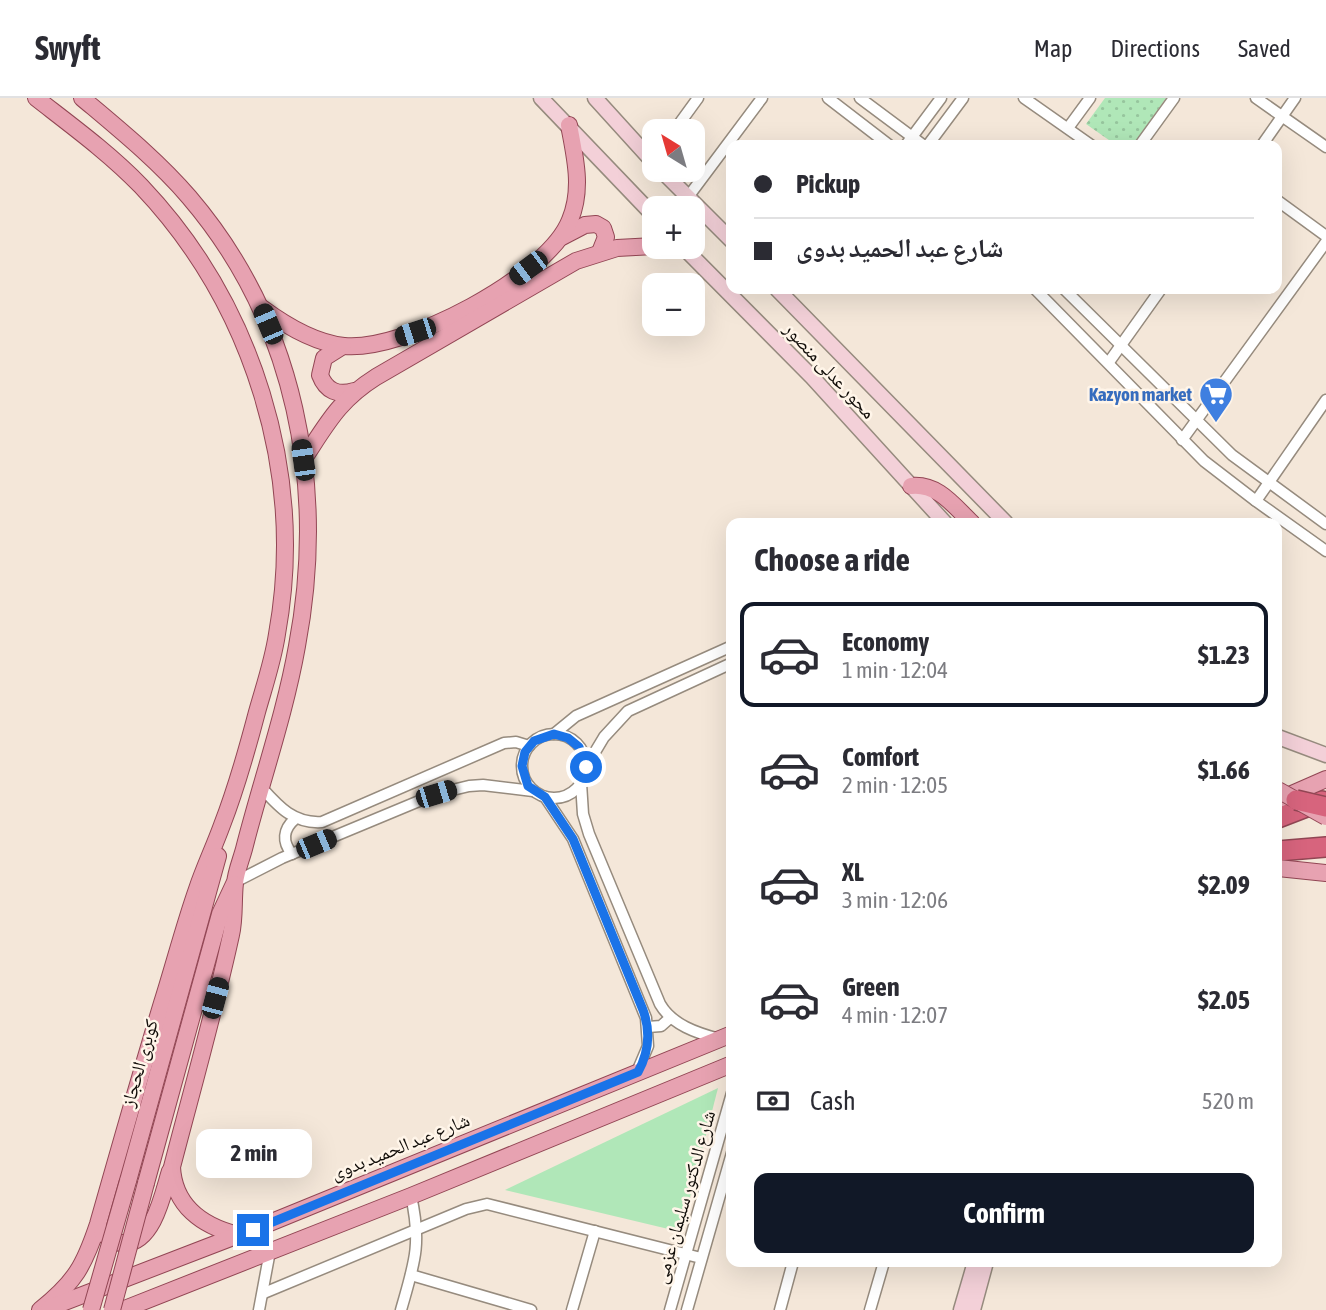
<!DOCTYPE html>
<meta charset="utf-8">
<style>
body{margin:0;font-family:"Asap Condensed","Noto Naskh Arabic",sans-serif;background:#f7f7f7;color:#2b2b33;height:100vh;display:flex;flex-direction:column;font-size:26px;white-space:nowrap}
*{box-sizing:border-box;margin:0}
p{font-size:23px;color:#7c7c81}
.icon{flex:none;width:38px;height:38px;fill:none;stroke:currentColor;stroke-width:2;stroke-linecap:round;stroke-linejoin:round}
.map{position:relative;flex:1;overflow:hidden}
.panel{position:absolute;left:726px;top:420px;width:556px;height:749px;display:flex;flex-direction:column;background:#fff;border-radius:14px;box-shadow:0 7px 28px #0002}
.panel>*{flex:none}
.hud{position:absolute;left:726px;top:42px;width:556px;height:154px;border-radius:14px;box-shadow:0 7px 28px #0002;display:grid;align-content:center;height:154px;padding:0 28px;background:#fff}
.needle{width:46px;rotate:323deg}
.fabs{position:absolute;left:642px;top:21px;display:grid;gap:14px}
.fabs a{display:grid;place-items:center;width:63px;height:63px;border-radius:14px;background:#fff;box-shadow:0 7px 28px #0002;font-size:35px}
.end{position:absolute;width:32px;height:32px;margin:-16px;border:9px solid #1a73e8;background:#fff;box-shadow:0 0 0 4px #fff}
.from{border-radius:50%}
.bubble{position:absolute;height:49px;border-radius:14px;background:#fff;box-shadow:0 7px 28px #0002;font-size:23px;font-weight:700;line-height:49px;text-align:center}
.car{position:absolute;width:21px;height:42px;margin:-21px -10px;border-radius:9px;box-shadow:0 0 5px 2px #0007;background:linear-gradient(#222 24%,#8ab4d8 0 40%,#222 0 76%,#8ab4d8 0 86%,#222 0)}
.hud b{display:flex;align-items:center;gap:24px;height:66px;font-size:26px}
.hud b+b{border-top:2px solid #e1e1e2}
.hud i{width:18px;height:18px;background:#2b2b33}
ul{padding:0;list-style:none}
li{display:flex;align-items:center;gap:21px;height:105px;margin:0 14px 10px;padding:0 14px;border:4px solid transparent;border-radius:14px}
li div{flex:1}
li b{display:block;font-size:26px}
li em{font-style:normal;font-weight:700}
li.on{border-color:#111827}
li>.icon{width:63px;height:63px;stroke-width:1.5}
h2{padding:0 28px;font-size:32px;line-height:84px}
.pay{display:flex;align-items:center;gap:18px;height:77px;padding:0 28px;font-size:26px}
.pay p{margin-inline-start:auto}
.button{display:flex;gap:14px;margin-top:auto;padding:14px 28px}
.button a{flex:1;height:80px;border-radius:14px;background:#111827;color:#fff;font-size:28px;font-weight:700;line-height:80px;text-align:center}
header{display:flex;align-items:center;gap:42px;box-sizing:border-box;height:98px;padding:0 35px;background:#fff;border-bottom:2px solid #e1e1e2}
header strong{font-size:33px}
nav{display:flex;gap:38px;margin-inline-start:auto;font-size:24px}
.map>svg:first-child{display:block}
</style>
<header>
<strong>Swyft</strong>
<nav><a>Map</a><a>Directions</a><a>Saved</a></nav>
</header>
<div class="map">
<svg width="1326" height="1212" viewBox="0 0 1326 1212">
<defs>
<pattern id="grass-dots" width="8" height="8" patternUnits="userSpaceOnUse" patternTransform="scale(1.75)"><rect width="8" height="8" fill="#b0e7b8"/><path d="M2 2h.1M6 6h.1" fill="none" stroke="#96c59d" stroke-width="1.8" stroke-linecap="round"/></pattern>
</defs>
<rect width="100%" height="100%" fill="#f4e7d9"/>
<path fill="url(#grass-dots)" d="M1105,0H1166L1133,47H1116L1086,26Z"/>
<path fill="#b0e7b8" d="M718,990L681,1134L505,1092Z"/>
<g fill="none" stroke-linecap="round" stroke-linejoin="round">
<g stroke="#968b7e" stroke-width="13">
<g id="street">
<path d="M828,0L889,47"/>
<path d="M860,0L923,47"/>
<path d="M1024,0L1091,47"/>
<path d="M1256,0L1326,49"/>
<path d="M1068,30L1090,0"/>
<path d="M674,33L698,0"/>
<path d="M906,47L941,0"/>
<path d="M928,47L963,0"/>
<path d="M1140,47L1174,0"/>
<path d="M1262,47L1295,0"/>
<path d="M688,99L762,0"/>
<path d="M1278,103L1326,138"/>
<path d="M1035,191L1204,363L1256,403L1326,453"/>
<path d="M1064,191L1232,357L1326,426"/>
<path d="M1109,264L1161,191"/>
<path d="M1182,342L1326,144"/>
<path d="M1256,403L1326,302"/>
<path d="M554,636L576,618L732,548"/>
<circle cx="554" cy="668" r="32"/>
<path d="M586,669L604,639L628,613L732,565"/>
<path d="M581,685L583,716L589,736L660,906C672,927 697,935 719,941"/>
<path d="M260,688C278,708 293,726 322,724L504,645L516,644L529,648"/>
<path d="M545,699L573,741L646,920L648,948L637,974"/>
<path d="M292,756C282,744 283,731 295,721"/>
<path d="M235,784L282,760L436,696L469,688L483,687L533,693"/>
<path d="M648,929L661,928L670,920"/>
<path d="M411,1177L531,1212"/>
<path d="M264,1195L466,1111L487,1106L701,1160"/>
<path d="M259,1212L270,1153"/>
<path d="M401,1212C414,1166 422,1147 411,1098"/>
<path d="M572,1212L595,1133"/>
<path d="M670,1212L732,995"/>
<path d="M687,1212L732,1055"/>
<path d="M780,1212L793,1164"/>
<path d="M870,1212L884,1164"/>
</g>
</g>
<g stroke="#968b7e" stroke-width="17">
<g id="secondary">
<path d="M541,0L654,118"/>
<path d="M595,0L654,65"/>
<path d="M661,72L732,143"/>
<path d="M683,149L812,279L945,425"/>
<path d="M777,191L1006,425"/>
<path d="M1278,639L1326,657"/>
<path d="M961,1212L975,1164"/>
<path d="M973,1212L986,1164"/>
</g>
</g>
<g stroke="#924654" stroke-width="18">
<g id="primary">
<path d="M36,0C72,28 109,55 141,88C253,206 306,375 277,536C273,563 264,589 257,614C247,652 236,691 222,727C214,749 204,770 197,791C184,828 174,867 162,905C140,978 119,1052 98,1126C84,1168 75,1184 40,1212"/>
<path d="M82,0C120,32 157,62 189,99C296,224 327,389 297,548C285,616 261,684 244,751C241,762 236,774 235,785C233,802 235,820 231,837C214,915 192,992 172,1069C174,1108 202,1128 238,1137"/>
<path d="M562,139L585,127L596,126L603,130L606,139L600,154"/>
<path d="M658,149L687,152"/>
<path d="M262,210C285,227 315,245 344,248C404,254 548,179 570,122C583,91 575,59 569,27"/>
<path d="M343,248L324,260L320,277C326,293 338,298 354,293"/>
<path d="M303,362C327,326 338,303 376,279L576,163L617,150L654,148"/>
<path d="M911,388C938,385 954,408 972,425"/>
<path d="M1278,702L1326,681"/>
<path d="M1278,770L1326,775"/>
<path d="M128,1083L218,758"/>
<path d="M146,1085L220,816L234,786"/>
<path d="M102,1134C109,1142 116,1146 126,1145C154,1143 163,1095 170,1073"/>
<path d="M49,1210L267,1126L732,936"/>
<path d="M122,1212L411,1098L732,966"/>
</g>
</g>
<g stroke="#924654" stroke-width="22">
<g id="highway">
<path d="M1278,720L1322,703"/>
<path d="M1278,753L1326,749"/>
</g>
</g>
<use href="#street" stroke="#fff" stroke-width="10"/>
<use href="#secondary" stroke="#f3d0d8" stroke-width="14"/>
<use href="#primary" stroke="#e7a2b1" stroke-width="16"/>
<use href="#highway" stroke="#d7647d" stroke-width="19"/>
<g stroke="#924654" stroke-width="18" stroke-linecap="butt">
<g id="primary-bridge">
<path d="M1278,692L1326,719"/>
<path d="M91,1212L128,1083"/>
<path d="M112,1212L146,1085"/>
</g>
</g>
<g stroke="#924654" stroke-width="22" stroke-linecap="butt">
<path id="highway-bridge" d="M1296,702L1326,709"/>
</g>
<use href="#primary-bridge" stroke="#e7a2b1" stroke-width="16"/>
<use href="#highway-bridge" stroke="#d7647d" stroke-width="19"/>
</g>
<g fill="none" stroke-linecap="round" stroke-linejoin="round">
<path stroke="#1a73e8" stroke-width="9" d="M253,1132L638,974C649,954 651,934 643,912L573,741L545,699L528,688L522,668L525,654L534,643L554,636L568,640L579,649L586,669"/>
</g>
<defs>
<g id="supermarket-pin" transform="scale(1.75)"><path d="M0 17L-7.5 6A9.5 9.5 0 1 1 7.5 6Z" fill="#3f7fe0" stroke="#fff5e9"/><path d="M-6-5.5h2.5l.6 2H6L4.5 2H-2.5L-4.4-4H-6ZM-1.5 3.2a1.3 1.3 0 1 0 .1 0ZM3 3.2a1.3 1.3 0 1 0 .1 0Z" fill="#fff"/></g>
</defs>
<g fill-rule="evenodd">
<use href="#supermarket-pin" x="1216" y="296"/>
</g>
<g text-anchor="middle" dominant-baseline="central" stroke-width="5" stroke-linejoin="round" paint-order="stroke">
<g font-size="19" fill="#110d09" stroke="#fff5e9">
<text transform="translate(830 272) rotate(47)">محور عدلى منصور</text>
<text transform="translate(139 965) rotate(-74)">كوبرى الحجاز</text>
<text transform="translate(400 1048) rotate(-22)">شارع عبد الحميد بدوى</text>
<text transform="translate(684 1099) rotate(-74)">شارع الدكتور سليمان عزمى</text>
</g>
<g font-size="19" font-weight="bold" fill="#366cbe" stroke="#fff5e9" text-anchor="end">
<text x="1192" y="296">Kazyon market</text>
</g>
</g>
</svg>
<div class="fabs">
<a><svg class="needle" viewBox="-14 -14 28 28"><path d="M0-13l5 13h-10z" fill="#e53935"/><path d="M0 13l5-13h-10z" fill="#7c7c81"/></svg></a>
<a>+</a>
<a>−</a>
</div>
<i class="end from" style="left:586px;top:669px"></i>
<i class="end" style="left:253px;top:1132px"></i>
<div class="bubble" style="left:196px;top:1031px;width:116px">2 min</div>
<i class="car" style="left:528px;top:170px;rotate:233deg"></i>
<i class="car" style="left:268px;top:226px;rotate:337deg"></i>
<i class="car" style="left:415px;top:234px;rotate:252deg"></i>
<i class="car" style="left:303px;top:362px;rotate:352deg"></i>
<i class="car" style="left:436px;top:696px;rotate:73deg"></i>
<i class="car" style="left:316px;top:746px;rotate:67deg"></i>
<i class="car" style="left:215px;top:900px;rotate:15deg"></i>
<div class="hud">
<b><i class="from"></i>Pickup</b>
<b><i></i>شارع عبد الحميد بدوى</b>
</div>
<section class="panel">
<h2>Choose a ride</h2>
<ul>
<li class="on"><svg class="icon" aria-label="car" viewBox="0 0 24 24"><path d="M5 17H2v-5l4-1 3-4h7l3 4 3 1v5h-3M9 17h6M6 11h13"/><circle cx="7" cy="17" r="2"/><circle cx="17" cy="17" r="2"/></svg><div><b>Economy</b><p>1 min · 12:04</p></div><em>$1.23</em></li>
<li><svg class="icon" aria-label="car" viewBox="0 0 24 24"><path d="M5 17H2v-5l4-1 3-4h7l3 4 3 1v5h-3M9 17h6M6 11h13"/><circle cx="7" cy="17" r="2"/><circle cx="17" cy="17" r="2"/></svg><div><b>Comfort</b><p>2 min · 12:05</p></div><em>$1.66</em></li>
<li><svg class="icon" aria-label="car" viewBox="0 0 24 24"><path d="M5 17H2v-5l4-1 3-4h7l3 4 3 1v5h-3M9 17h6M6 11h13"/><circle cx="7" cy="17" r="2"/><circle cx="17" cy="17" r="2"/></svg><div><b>XL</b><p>3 min · 12:06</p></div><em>$2.09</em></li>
<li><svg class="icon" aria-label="car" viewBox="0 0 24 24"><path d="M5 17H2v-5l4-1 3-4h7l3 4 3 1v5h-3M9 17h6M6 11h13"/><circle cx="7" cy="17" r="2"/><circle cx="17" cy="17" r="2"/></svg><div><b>Green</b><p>4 min · 12:07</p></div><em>$2.05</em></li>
</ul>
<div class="pay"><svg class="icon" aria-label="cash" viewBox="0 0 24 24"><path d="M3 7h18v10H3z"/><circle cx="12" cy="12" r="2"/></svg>Cash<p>520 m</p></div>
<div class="button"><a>Confirm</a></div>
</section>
</div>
